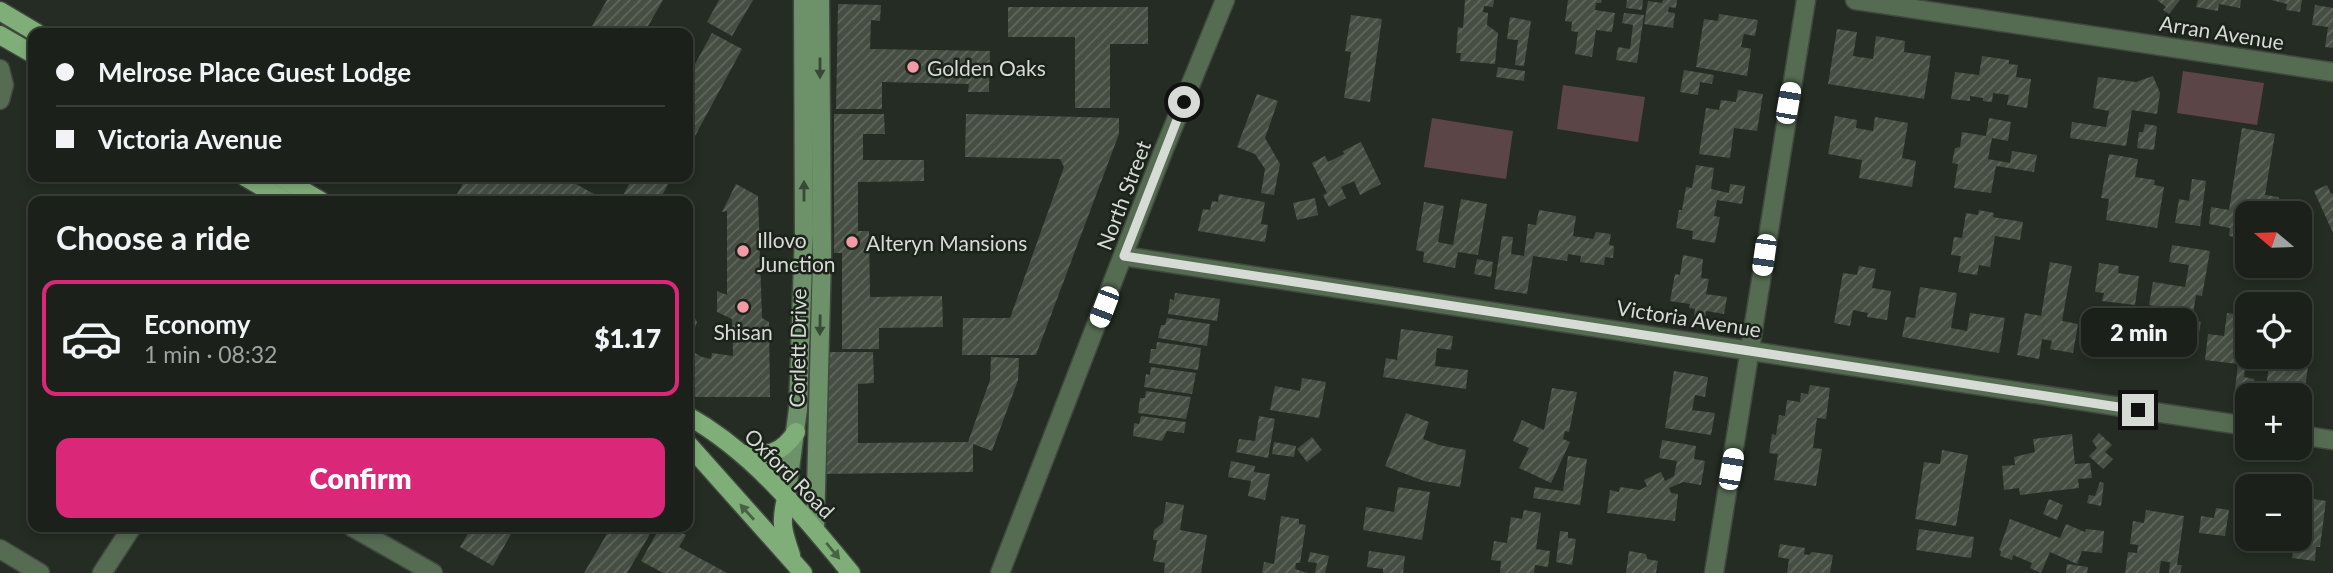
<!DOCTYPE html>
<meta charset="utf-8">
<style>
body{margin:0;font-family:Lato,sans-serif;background:#242923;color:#f1f3f6;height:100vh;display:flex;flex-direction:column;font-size:26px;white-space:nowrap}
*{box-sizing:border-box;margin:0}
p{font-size:23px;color:#a0a3a2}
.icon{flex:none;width:38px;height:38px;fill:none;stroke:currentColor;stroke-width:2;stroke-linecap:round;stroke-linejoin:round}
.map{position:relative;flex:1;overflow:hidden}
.details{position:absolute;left:28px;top:196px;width:665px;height:336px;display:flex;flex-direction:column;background:#1b211a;border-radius:14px;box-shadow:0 4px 10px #0003,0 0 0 2px #393e39}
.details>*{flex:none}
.banner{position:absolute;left:28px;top:28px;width:665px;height:154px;border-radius:14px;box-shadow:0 4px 10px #0003,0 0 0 2px #393e39;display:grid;align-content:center;height:154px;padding:0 28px;background:#1b211a}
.needle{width:46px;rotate:289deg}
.fabs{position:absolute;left:2235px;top:201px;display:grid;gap:14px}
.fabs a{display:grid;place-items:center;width:77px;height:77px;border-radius:14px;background:#1b211a;box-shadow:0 4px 10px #0003,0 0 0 2px #393e39;font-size:35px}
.end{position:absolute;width:32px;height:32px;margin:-16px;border:9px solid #d6dbd5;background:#111;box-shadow:0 0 0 4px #111}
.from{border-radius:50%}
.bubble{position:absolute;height:49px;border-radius:14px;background:#1b211a;box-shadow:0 4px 10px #0003,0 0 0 2px #393e39;font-size:23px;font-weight:800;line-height:49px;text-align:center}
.car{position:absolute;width:21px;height:42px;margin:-21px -10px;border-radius:9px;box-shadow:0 0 5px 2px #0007;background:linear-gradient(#fff 24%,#345 0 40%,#fff 0 76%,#345 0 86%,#fff 0)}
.banner b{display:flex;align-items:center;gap:24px;height:66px;font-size:26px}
.banner b+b{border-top:2px solid #393e39}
.banner i{width:18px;height:18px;background:#f1f3f6}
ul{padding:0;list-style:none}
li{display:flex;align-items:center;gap:21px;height:116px;margin:0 14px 10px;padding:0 14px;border:4px solid transparent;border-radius:14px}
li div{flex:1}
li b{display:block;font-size:26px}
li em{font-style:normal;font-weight:800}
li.on{border-color:#db2777}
li>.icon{width:63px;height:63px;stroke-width:1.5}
h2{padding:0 28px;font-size:32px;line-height:84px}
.action{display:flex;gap:14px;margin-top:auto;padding:14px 28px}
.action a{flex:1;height:80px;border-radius:14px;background:#db2777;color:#fff;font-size:28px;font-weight:800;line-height:80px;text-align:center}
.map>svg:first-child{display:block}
</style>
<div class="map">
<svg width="2333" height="573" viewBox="0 0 2333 573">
<defs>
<pattern id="building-hatch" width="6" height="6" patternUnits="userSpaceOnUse" patternTransform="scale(1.75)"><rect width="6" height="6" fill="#464e44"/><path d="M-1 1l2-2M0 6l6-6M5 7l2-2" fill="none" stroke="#60675e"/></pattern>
</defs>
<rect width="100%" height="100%" fill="#242c23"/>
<g fill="#5b4547">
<path d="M2183,71L2264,83L2257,125L2177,113Z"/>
<path d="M1563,85L1645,97L1638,142L1557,129Z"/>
<path d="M1432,118L1513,131L1506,179L1424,167Z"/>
</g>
<g fill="url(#building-hatch)">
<path d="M607,0H663L644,33H588Z"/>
<path d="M719,0H753L732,36L707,22Z"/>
<path d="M1465,0H1494L1493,7L1484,6L1483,12L1488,13L1487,25L1498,33L1495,64L1460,61L1461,53H1456L1458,27L1463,28Z"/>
<path d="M1568,0H1602L1601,3H1596L1595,10L1615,13L1612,32L1596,30L1592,57L1575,54L1578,32L1571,31L1572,22L1565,21Z"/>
<path d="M1627,0H1643L1642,10L1626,8Z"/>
<path d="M1663,0H1677L1676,8L1669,7L1668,12L1675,13L1673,28L1644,24L1648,1L1662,3Z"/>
<path d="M2157,0H2180L2169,14L2163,10L2166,7Z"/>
<path d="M2198,0H2241L2240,8L2219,4L2218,11L2196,7Z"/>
<path d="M2271,0H2302L2300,12L2286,10L2287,4Z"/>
<path d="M838,4L881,5L880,21L871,20L870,49L990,51L989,92H968L969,84L882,82V109H836Z"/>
<path d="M2315,5L2333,8V48L2325,47L2328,27L2312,25Z"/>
<path d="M1008,7H1148V44H1110V108H1075V37H1008Z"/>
<path d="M1624,13L1644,15L1637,63L1616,60L1618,47L1630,49L1633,25L1622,23Z"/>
<path d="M1719,14L1758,20L1755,36L1744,34L1741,47L1751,49L1747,76L1696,67L1704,19L1718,21Z"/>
<path d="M1351,15L1382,19L1370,102L1344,98L1351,52L1345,51Z"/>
<path d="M1510,17L1531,21L1524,66L1515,65L1518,40L1507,39Z"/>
<path d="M1837,29L1857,32L1853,56L1873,59L1876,36L1905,41L1904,52L1931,56L1924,99L1828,84Z"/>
<path d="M712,33L742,49L688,149V77Z"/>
<path d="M1982,56L2009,60V64L2018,65L2016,77L2031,79L2027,108L2007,105L2009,95L1993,93L1992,102L1983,101V98L1970,96V101L1951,99L1955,72L1979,75Z"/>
<path d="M1498,67L1525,71L1524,81L1496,77Z"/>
<path d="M1684,70L1714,75L1712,84L1700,82L1698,95L1680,92Z"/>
<path d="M2153,76L2160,93L2157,114L2132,110L2126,146L2070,138L2072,122L2106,127L2109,111L2093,108L2098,77L2136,82Z"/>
<path d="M1738,90L1763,94L1757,131L1734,128L1730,158L1699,154L1706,108L1719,110L1721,100L1736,102Z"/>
<path d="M1257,94L1278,101L1265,138L1280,164L1274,195L1261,193L1265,169L1255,154L1237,147Z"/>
<path d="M834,114H884L885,134H863V160H924V181L858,182V231H869L870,297L942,296L943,327L879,328V349H842V253H834Z"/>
<path d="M966,114L1119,118V134L1036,355H962L963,318H1010L1064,167L1060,159L965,157Z"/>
<path d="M1835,116L1857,120L1856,128L1873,131L1875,117L1908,123L1902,158L1916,161L1912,187L1859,178L1862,160L1828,154Z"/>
<path d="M1989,118L2011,122L2008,141L1992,138L1988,159L2010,163L2012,151L2037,155L2034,172L1996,166L1991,193L1954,188L1958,164L1952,163L1955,148L1960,147L1962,132L1986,136Z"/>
<path d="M2145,124L2157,126L2154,150L2137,148L2139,132H2143Z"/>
<path d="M2242,128L2275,134L2265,195L2279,197L2276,214H2247V239L2229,236L2230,228L2209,224L2211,207L2229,210Z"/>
<path d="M1361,142L1381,184L1360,195L1354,181L1341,187L1346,198L1329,207L1323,195L1327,193L1312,163L1325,156L1328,162L1344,154L1343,151Z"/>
<path d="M2109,154L2138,159L2135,177L2155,180L2154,185L2164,187L2157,228L2106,220L2109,199L2101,198Z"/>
<path d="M1696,165L1714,168L1711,189L1729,193L1730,184L1745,186L1742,204L1717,200L1714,216L1720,217L1715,243L1692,239L1693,231L1676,228L1679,210H1682L1686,187L1692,188Z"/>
<path d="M467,177H564L606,201H453Z"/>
<path d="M633,177H672L659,201H620Z"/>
<path d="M2192,179L2206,181L2200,226L2175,223L2179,199L2189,201Z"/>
<path d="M736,184L758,196L762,318L769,322L770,397H696L688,392V349L702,357L711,359L712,353L733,356L732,319L717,312V291L727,295V211L722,212Z"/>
<path d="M2327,185L2331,194L2333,193V233L2314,191Z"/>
<path d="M1219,194L1265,202L1261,224L1268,225L1265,242L1198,231L1203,209L1210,210L1212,201L1218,202Z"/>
<path d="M1315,198L1318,215L1297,220L1293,203Z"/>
<path d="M1461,199L1487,204L1478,255L1458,252L1455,268L1423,262L1424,252L1416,250L1424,202L1444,206L1438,242L1453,245Z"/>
<path d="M1539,210L1576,216L1573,236L1593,239L1596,232L1611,234L1609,245L1614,246L1613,258L1605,257L1604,265L1580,262L1581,256L1568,254L1567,261L1533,256L1527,294L1494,289L1502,236L1513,237L1511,254L1524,256L1528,224L1536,225Z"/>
<path d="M1979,210L1994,213L1993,217L2023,222L2020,240L1995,236L1990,267L1979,265L1977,275L1958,272L1961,256L1951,255L1954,237L1962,238L1966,213L1978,215Z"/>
<path d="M2172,245L2210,251L2202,296L2196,295L2192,320L2201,322L2197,343L2168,338L2173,309L2149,305L2153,282L2185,287L2189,265L2169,262Z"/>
<path d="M1683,255L1703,259L1701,278L1709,279L1706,294L1727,297L1724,314L1706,311L1705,319L1694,317L1695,309L1689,308L1690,304L1670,301L1675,274L1680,275Z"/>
<path d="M1477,259L1493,262L1491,277L1474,274Z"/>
<path d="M2050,262L2072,266L2062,321L2078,324L2073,353L2050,349L2052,341L2042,339L2039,359L2017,355L2025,313L2041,316Z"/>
<path d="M2099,263L2119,266L2118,273L2139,276L2135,305L2102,301L2104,293L2095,292Z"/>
<path d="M1859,266L1876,269L1872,288L1891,291L1887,320L1867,317L1868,313L1853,310L1850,326L1834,323L1843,273L1857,275Z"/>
<path d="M1920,287L1957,293L1951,328L1967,331L1970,313L2005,318L1999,353L1902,337L1906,317L1915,318Z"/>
<path d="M1175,293L1220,299L1217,321L1168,314L1170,299L1174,300Z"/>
<path d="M688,306L697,322L692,337L688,339Z"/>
<path d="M2227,313L2247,316V354L2244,377L2254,379L2252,396H2247V400L2234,398L2238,364L2205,360L2208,334L2224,336Z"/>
<path d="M1167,318L1210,324L1207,346L1158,338L1161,325H1165Z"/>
<path d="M2300,325L2314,328L2304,393L2284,390L2283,396H2265L2270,357H2300Z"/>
<path d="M1401,329L1453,336L1451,350L1437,348L1435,366L1468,370L1466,389L1383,377L1386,358L1397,360Z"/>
<path d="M1157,342L1201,348L1198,370L1149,363L1151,349H1156Z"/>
<path d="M823,352H873L874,383L858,384V443L968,442L990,380L991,357L1019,358L1018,380L992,451L973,444V472L824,474Z"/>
<path d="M1151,367L1196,373L1192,394L1144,387L1146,374L1150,375Z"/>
<path d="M1674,371L1708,377L1705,397L1695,395L1692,410L1715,413L1711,435L1665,428Z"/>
<path d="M1302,378L1326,382L1319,418L1270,410L1275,386L1300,391Z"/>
<path d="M1810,385L1830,388L1826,419L1817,418L1813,448L1822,449L1816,486L1774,480L1778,454L1769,453L1772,434L1776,435L1779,415L1785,416L1787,400L1800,402L1801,393L1808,394Z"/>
<path d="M1552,388L1577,392L1569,432L1565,431L1563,439L1570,442L1551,483L1519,468L1529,448L1513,441L1522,420L1544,430Z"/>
<path d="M1146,391L1191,397L1186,419L1138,413L1140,398H1145Z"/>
<path d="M1406,413L1429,422L1423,439L1439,445L1466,450L1460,487L1424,481L1385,466Z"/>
<path d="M1141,416L1186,422L1184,433L1167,431L1162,441L1133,436L1134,423L1139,424Z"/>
<path d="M1259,416L1275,419L1268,458L1236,452L1239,439L1255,441Z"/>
<path d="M2099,433L2112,445L2105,452L2113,459L2103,469L2089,456L2097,448L2092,441Z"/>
<path d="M2072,434L2075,464L2090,463L2092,478L2078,479L2079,488L2020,495L2019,488L2004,490L2002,466L2015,465L2014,457L2035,452L2033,439Z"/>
<path d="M1312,437L1322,450L1307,462L1297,449Z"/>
<path d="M1662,440L1696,446L1694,459L1705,461L1701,485L1683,482L1669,488L1671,493L1678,494L1675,521L1607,513L1610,490L1619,492L1620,487L1640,490L1647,486L1644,480L1661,472L1665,481L1674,476L1677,461L1659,458Z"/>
<path d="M1274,442L1296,446L1294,457L1272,454Z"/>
<path d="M1942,450L1968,455L1956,526L1915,519L1924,462L1940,464Z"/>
<path d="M1568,456L1587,459L1580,505L1533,498L1535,487L1563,491Z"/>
<path d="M1231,461L1255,466L1254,472L1270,474L1265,500L1248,496L1251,481L1228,477Z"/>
<path d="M2100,482L2104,483L2101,506L2087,503L2089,495L2095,496Z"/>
<path d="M2300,485L2314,487L2313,499L2326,501L2320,547H2316L2315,561L2292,558L2294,547L2243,541L2300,539Z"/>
<path d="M1398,487L1430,492L1422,540L1363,530L1366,507L1394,512Z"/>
<path d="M2049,499L2063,505L2057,520L2043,514Z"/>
<path d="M1166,502L1184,505L1180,530L1207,535L1201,573H1164L1165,563L1153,561L1157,540H1153L1154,530L1163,523Z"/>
<path d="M2216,508L2229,510L2225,536L2199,533L2201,516L2214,518Z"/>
<path d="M1524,510L1541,513L1536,549L1550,551L1548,567L1535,565L1534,573H1500L1501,561L1491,560L1494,541L1507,543L1511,517L1522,519Z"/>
<path d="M2146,510L2184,516L2177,565H2182L2180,573H2169L2170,562L2161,561L2159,573H2125L2128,552L2137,553L2138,545L2130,544L2133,521L2144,523Z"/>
<path d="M1281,516L1299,519V524L1306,525L1300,563H1296L1295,569L1308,573H1262L1264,562L1274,564Z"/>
<path d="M2010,519L2060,538L2066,524L2085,532L2086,529L2104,531L2102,553L2082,551L2077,564L2050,552L2041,573L2030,568L2032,563L2013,555L2012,560L2000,556L2001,551L1999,550Z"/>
<path d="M472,527H515L493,566L460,547Z"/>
<path d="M611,527H654L627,573H584Z"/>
<path d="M660,527H671L686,535L679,547L727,573H663L641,561Z"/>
<path d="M1919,529L1974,537L1971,558L1916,550Z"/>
<path d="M1560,531L1568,532V538L1576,539L1572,565L1556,562Z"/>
<path d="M1780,544L1805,548L1804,554L1809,555L1812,552L1833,555L1830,573H1787L1789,559L1778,557Z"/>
<path d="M1369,551L1405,556L1403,573H1383V569L1367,567Z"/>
<path d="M1629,551L1646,554L1647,559L1658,561L1656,573H1626Z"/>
<path d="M1310,552L1329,556L1325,573H1315L1317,563L1308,562Z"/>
<path d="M2067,564L2088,567L2087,573H2066Z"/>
</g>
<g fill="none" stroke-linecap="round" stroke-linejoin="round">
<g stroke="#40483f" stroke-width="21">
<g id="street">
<path d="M1855,0L2333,72"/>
<path d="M0,69L4,85L0,100"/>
<path d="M1123,256L2247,426"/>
<path d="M2300,435L2333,440"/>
<path d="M352,527L433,573"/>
<path d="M0,549L40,573"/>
<path d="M102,573L132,527"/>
<path d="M1000,573L1163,152L1225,0"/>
<path d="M1714,573L1806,0"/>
</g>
</g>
<g stroke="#40483f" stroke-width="21">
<g id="secondary">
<path d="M786,499L798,409L804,233L803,0"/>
<path d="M815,529L822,257L820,0"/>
</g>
</g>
<g stroke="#40483f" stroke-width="21">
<g id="primary">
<path d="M0,11L37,33"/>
<path d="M0,35L33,54"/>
<path d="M245,177L286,201"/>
<path d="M280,177L321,201"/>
<path d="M688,416C754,453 803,515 851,573"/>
<path d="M688,444L803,573"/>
<path d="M743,454C768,457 782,453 796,432"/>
<path d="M786,499C780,523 783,532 791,555"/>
</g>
</g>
<use href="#street" stroke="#556c52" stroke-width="18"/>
<use href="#secondary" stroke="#6d9168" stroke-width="18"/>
<use href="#primary" stroke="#7fae78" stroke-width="18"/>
</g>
<defs><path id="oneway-solid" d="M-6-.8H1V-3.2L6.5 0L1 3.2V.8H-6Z" transform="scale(1.75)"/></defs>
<g fill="#384a35">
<use href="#oneway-solid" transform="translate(820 68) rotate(90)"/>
<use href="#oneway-solid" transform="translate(804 191) rotate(-90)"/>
<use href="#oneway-solid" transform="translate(820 325) rotate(91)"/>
</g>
<g fill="#486244">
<use href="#oneway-solid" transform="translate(747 512) rotate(-132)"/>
<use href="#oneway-solid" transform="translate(833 551) rotate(50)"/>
</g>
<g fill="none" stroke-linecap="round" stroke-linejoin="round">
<path stroke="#d6dbd5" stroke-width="9" d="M1184,102L1124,256L2138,410"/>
</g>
<g fill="#f49aa6" stroke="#1b231a" stroke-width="2.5">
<circle cx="913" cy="67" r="7"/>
<circle cx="852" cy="242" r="7"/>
<circle cx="743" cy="251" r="7"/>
<circle cx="743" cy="307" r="7"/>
</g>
<g text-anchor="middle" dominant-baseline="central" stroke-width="5" stroke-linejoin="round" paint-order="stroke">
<g font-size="21" fill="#d6dbd5" stroke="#1b231a">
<text transform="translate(2222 32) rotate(9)">Arran Avenue</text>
<text transform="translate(1123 195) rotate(-69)">North Street</text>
<text transform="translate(1689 318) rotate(9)">Victoria Avenue</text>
<text transform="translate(797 348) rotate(-89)">Corlett Drive</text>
<text transform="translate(790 473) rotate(45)">Oxford Road</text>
</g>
<g font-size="21" fill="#d6dbd5" stroke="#1b231a" text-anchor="start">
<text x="927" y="67">Golden Oaks</text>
<text x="757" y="239">Illovo<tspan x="757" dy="24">Junction</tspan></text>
<text x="866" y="242">Alteryn Mansions</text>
<text x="743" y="331" text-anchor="middle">Shisan</text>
</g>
</g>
</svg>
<div class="fabs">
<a><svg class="needle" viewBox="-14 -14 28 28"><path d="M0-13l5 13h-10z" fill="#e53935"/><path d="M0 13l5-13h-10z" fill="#a0a3a2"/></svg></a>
<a><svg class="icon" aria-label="locate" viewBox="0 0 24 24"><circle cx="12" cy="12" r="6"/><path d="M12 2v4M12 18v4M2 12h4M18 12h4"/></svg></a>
<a>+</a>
<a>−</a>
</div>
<i class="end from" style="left:1184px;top:102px"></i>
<i class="end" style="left:2138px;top:410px"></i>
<div class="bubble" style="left:2081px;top:308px;width:116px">2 min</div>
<i class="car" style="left:1788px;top:103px;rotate:10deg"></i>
<i class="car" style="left:1764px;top:255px;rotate:188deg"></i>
<i class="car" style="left:1104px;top:307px;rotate:201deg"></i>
<i class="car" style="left:1731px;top:469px;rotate:10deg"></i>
<div class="banner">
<b><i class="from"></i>Melrose Place Guest Lodge</b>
<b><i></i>Victoria Avenue</b>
</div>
<section class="details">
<h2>Choose a ride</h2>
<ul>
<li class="on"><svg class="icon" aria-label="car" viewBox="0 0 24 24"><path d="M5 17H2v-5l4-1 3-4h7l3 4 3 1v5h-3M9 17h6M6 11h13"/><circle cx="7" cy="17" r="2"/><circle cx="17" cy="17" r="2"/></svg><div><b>Economy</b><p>1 min · 08:32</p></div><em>$1.17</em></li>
</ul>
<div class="action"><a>Confirm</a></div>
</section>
</div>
